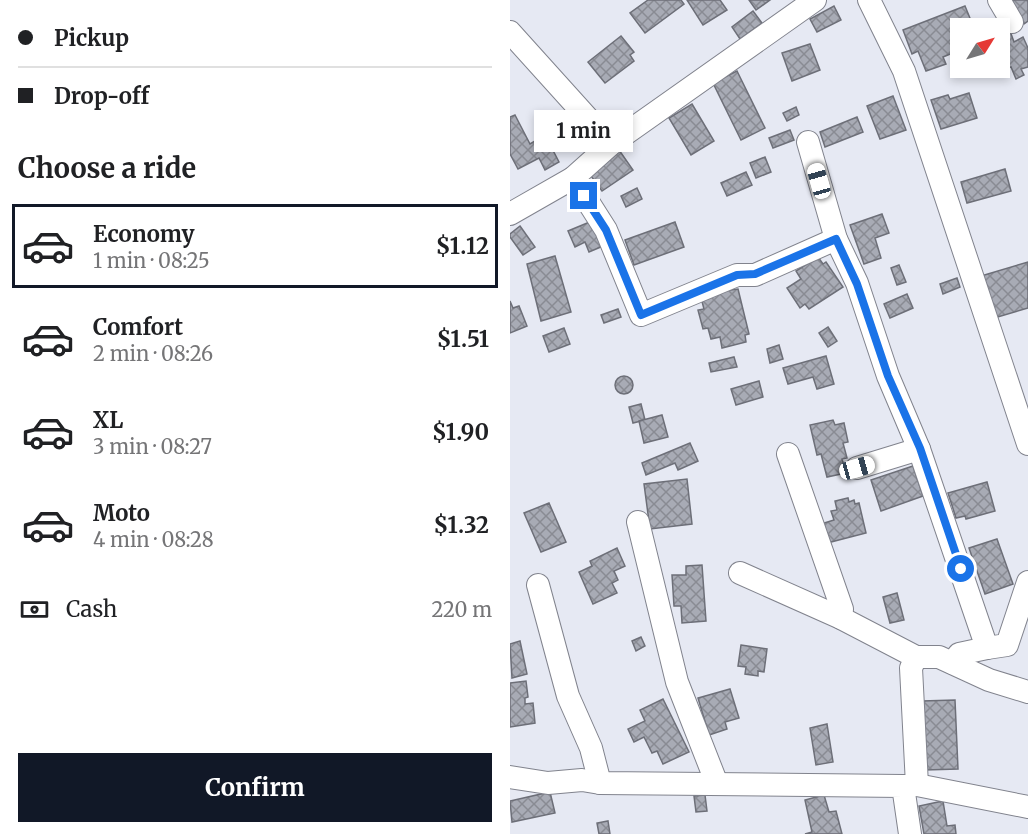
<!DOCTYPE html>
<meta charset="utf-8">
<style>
body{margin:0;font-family:Merriweather,serif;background:#f6f6f6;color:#202124;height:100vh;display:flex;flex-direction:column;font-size:22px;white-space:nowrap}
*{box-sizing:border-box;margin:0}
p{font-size:20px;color:#757577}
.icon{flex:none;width:33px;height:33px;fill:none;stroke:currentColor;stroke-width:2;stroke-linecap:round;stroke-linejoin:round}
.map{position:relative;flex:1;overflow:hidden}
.details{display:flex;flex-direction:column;background:#fff;width:510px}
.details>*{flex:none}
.guide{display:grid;align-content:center;height:132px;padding:0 18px;background:#fff}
.needle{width:39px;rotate:53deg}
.controls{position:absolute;left:440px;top:18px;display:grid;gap:12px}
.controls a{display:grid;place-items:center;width:60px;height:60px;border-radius:0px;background:#fff;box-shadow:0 3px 9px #0003;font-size:30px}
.end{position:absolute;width:27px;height:27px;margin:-14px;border:8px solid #1a73e8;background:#fff;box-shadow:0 0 0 3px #fff}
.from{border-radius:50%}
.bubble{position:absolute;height:42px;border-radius:0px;background:#fff;box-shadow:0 3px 9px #0003;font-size:20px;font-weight:700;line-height:42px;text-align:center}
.car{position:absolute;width:18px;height:36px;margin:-18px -9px;border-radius:8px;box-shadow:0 0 4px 2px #0007;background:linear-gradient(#fff 24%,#345 0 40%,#fff 0 76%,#345 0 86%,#fff 0)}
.guide b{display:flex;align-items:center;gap:21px;height:57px;font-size:22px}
.guide b+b{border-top:2px solid #e0e0e0}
.guide i{width:15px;height:15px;background:#202124}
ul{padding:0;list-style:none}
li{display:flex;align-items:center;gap:18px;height:84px;margin:0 12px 9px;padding:0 6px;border:3px solid transparent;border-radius:0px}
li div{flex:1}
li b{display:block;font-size:22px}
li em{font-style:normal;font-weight:700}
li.active{border-color:#111827}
li>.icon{width:54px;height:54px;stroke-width:1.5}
h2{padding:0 18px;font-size:27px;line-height:72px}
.pay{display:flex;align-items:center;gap:15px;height:66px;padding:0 18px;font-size:22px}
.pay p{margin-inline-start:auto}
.primary-button{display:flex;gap:12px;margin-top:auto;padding:12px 18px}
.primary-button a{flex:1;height:69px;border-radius:0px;background:#111827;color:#fff;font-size:24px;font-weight:700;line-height:69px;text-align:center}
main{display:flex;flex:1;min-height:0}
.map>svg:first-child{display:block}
</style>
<main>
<section class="details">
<div class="guide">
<b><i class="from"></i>Pickup</b>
<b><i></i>Drop-off</b>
</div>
<h2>Choose a ride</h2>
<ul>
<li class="active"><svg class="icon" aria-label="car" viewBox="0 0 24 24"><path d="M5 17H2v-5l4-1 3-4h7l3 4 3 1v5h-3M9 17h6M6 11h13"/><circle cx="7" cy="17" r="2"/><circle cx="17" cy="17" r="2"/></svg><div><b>Economy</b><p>1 min · 08:25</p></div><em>$1.12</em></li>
<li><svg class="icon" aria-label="car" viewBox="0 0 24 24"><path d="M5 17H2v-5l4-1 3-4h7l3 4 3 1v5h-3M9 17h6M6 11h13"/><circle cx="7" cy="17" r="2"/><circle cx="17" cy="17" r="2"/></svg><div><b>Comfort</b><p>2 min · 08:26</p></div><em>$1.51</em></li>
<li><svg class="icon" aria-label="car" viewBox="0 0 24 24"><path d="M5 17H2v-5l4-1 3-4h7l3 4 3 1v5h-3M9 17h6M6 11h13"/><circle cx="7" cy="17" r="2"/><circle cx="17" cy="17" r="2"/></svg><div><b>XL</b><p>3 min · 08:27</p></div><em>$1.90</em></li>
<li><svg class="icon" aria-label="car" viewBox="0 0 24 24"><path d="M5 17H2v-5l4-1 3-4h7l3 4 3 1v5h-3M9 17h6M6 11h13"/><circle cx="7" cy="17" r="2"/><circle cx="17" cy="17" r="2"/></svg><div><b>Moto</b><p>4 min · 08:28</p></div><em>$1.32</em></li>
</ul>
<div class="pay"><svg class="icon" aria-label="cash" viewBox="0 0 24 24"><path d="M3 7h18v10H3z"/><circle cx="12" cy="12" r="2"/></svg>Cash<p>220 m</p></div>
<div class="primary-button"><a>Confirm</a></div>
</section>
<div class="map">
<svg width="518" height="834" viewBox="0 0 518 834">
<defs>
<pattern id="building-cross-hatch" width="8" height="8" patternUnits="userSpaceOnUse" patternTransform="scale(1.5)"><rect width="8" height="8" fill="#a8abb5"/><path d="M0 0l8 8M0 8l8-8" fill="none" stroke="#898b93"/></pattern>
</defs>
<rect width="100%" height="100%" fill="#e6e9f3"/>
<g fill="url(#building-cross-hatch)" stroke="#6d6f78" stroke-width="1.5">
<path d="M138,0H171L174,4L135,33L120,13Z"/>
<path d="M177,0H210L217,10L193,25Z"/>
<path d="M239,0H260L246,10Z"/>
<path d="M500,0H518V21L514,24Z"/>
<path d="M324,6L331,20L307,32L300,19Z"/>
<path d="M455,6L464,28H450V50L433,57L436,64L416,71L408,51L402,54L393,30Z"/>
<path d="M243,11L252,23L230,39L222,27Z"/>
<path d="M500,31L504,42L513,37L518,48V67L511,69L514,75L506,79L501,67L492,70L489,62L491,59L489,36Z"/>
<path d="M111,36L124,52L120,55L124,61L95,83L78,62Z"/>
<path d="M300,44L310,70L282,81L272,53Z"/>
<path d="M227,71L255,128L231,140L203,83Z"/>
<path d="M459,93L467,118L431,129L421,100L438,95L440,99Z"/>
<path d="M383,96L396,130L370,139L357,106Z"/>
<path d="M182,104L204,141L181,155L159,118Z"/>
<path d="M286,107L289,115L277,121L273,113Z"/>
<path d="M5,115L20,144L35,135L49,162L35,170L29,158L8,169L0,154V117Z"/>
<path d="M347,117L353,132L315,147L310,132Z"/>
<path d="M280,130L284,140L263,148L259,138Z"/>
<path d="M109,150L123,170L92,191L78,172Z"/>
<path d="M255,157L261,172L246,178L240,163Z"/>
<path d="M495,169L501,191L457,203L451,182Z"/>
<path d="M236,172L242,185L217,196L211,183Z"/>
<path d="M127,188L132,199L116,207L111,196Z"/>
<path d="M372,214L379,233L365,238L371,258L354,264L340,225Z"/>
<path d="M82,221L93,246L79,252L75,242L65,247L58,231Z"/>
<path d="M165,222L174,247L124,265L115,240Z"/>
<path d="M10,226L25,247L13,255L0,237V234Z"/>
<path d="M45,256L61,312L31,321L17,264Z"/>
<path d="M308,257L313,264L316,262L333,287L299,309L295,304L290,308L277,288L291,279L286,271Z"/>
<path d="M518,262V308L484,318L471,276Z"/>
<path d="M389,265L396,282L387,285L381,268Z"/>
<path d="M447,278L450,287L433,294L430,284Z"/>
<path d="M228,289L239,334L235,335L236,342L212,348L210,337L201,339L198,328L193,329L188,310L194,309L190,294Z"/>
<path d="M397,294L403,308L380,318L374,304Z"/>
<path d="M0,301L3,308L9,306L17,326L0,333Z"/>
<path d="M108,309L111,317L94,323L91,315Z"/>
<path d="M318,327L327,341L318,347L309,333Z"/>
<path d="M54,328L60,344L39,352L33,336Z"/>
<path d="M269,345L273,359L260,363L257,349Z"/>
<path d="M316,356L324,384L307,389L303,377L278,384L273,368Z"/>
<path d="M224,357L227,367L201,372L199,363Z"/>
<circle cx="114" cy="385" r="9"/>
<path d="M249,381L253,397L226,405L221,389Z"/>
<path d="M131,404L135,420L123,423L119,407Z"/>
<path d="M152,415L158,437L134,443L129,421Z"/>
<path d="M323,420L325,425L334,423L338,442L333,443L337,458L332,459L336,473L317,477L311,454L307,455L300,425Z"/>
<path d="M180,443L188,461L168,470L165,463L136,475L132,463Z"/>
<path d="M403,466L413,496L371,511L361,480Z"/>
<path d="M177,479L182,524L140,529L134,484Z"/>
<path d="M477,482L485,511L456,519L455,516L446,518L438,493Z"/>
<path d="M338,498L339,502L344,500L345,504L349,503L356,533L317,543L311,524L324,520L321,511L327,510L325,501Z"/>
<path d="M39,503L56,542L31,552L14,513Z"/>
<path d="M487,539L503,584L475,594L459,548Z"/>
<path d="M107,548L115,566L104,571L108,580L102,583L107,593L83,604L69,572L82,566L80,561Z"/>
<path d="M192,565L196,621L172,623L171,606H164L162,575H176V566Z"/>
<path d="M387,593L394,620L380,623L373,597Z"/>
<path d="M131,637L135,646L126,651L122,641Z"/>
<path d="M10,641L17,674L2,678L0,644Z"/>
<path d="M231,645L257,649L254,672L248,671V676L235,674L236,667L228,666Z"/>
<path d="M16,681L18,697L15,698V704L23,703L25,723L0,727V683Z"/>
<path d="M220,689L229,718L215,722L217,729L199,735L188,698Z"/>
<path d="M153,699L179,752L153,764L147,751L142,753L134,737L124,742L118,729L135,721L130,710Z"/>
<path d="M445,700L448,769L415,770L412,701Z"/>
<path d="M317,724L323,762L306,765L300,728Z"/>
<path d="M40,792L45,813L2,822L0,801Z"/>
<path d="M195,795L197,811L186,812L184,796Z"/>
<path d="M314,795L319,812L326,811L332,834H295L302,832L295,800Z"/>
<path d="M433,801L437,826L445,825L446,834H414L409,806Z"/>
<path d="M98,821L100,834H89L87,823Z"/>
</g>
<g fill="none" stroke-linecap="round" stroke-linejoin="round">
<g stroke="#81838d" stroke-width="24">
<g id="minor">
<path d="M359,0L394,71L518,444"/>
<path d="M489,0L502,22"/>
<path d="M0,32L101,144"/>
<path d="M298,142L326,239L347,283L378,376L409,449L477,648L449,654L443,663"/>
<path d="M63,178L96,230L131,315L227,275H245L326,239"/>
<path d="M0,214L63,178L101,144L305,0"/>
<path d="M278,454L332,609L331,618"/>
<path d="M347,468L409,449"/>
<path d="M128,522L167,682L207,784"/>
<path d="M230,573L331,618L406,657H429L479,680L518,692"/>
<path d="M28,585L58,696L81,748L90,783"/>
<path d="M477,648L497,645L518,582"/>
<path d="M0,777L38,783L72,780L90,783L393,786L400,834"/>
<path d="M407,785L518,807"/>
<path d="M393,786L407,785L401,668L406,657"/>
</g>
</g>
<use href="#minor" stroke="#fff" stroke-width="22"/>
</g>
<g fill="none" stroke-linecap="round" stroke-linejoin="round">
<path stroke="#1a73e8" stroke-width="8" d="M74,196L96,230L131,315L227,275L245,274L326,239L347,284L378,376L410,448L451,569"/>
</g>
</svg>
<div class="controls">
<a><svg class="needle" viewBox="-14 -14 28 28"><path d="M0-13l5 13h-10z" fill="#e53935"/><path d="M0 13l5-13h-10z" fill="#757577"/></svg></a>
</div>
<i class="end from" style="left:451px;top:569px"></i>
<i class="end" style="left:74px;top:196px"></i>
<div class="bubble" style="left:24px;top:110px;width:99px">1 min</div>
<i class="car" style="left:309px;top:181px;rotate:344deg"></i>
<i class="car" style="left:347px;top:468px;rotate:74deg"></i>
</div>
</main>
